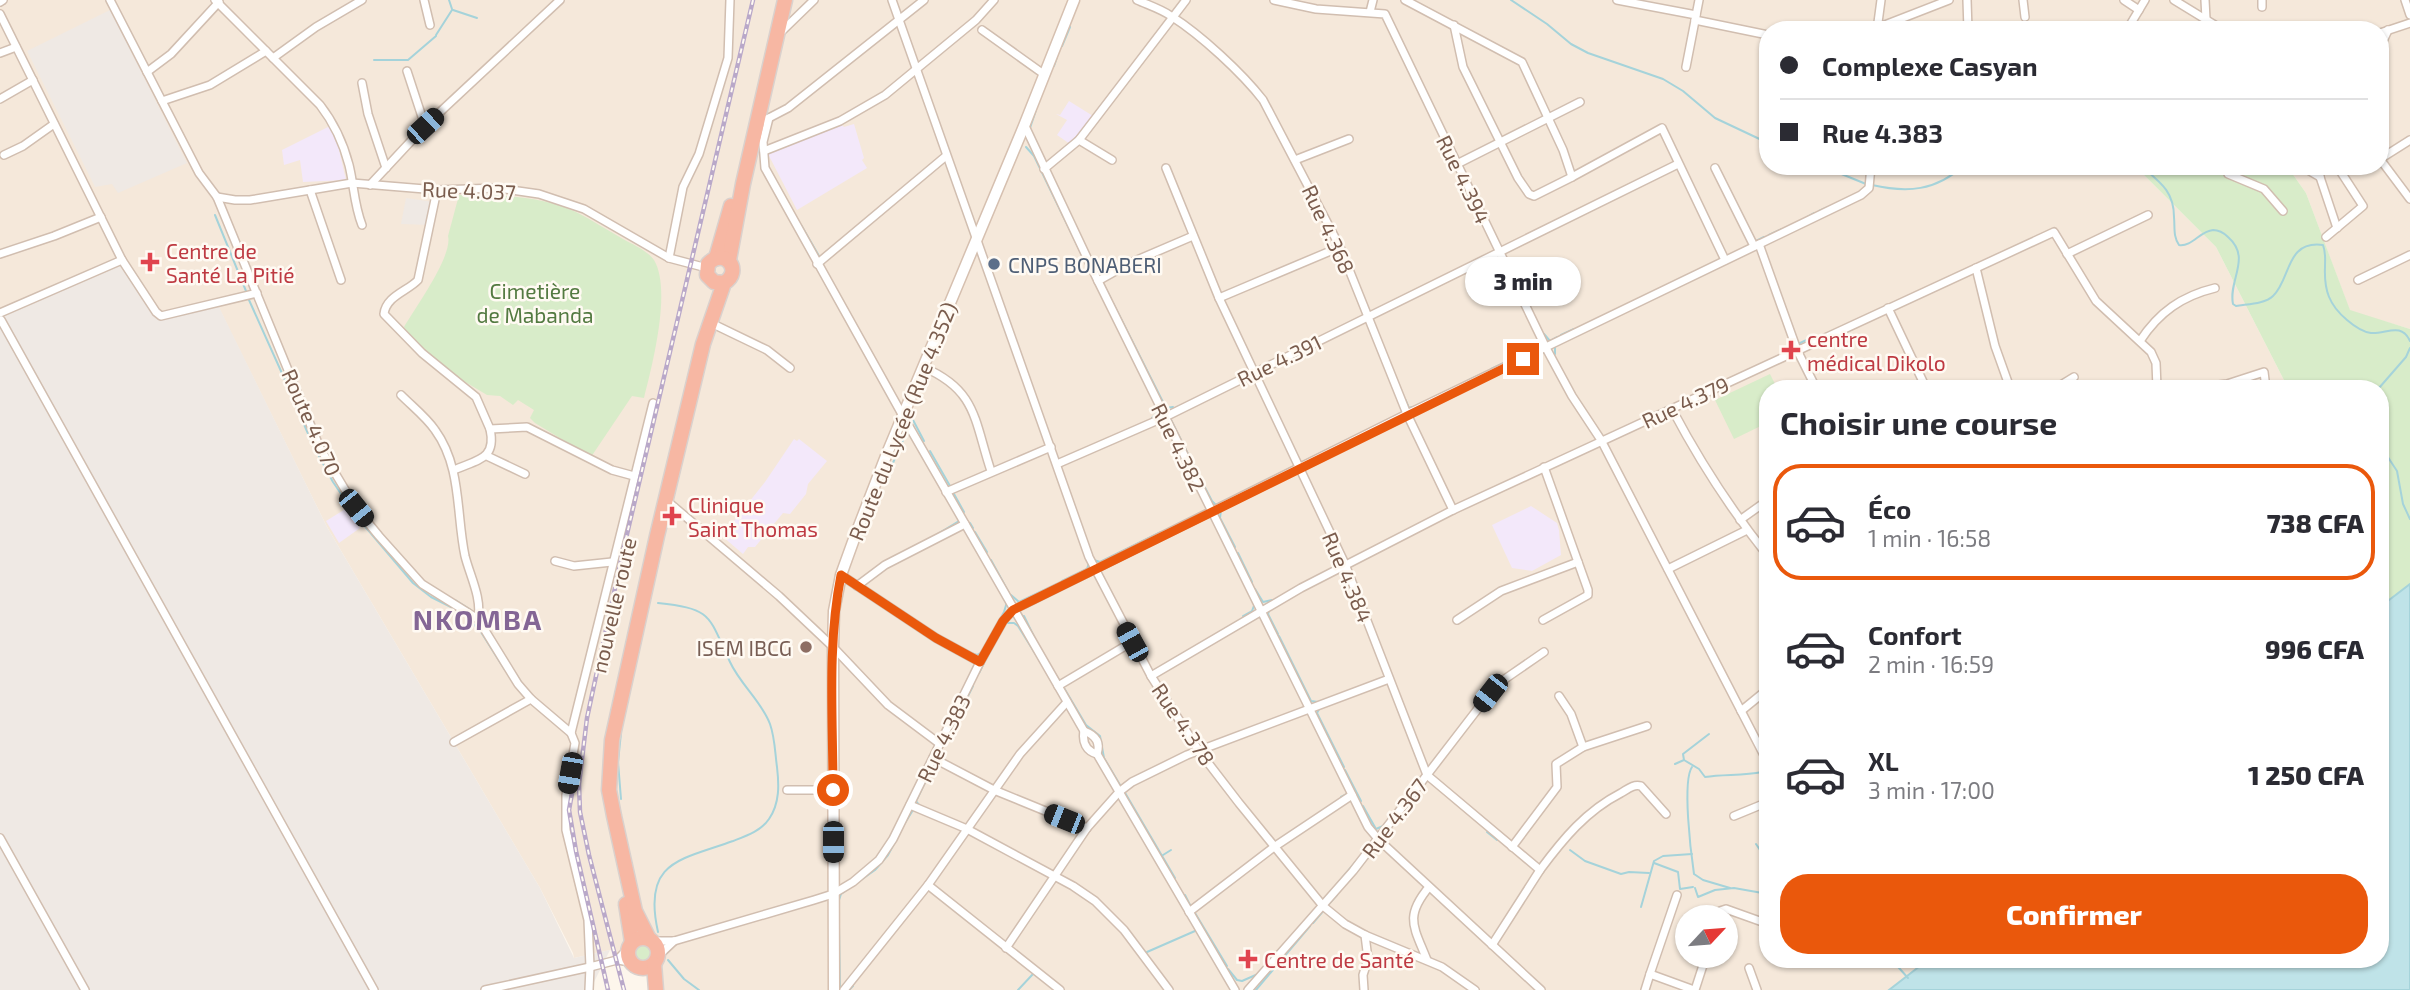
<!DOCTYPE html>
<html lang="fr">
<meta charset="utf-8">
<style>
body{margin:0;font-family:"Exo 2",sans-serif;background:#f7f7f7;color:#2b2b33;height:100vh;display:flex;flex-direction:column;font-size:26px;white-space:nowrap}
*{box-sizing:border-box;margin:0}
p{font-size:23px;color:#7c7c81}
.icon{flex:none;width:38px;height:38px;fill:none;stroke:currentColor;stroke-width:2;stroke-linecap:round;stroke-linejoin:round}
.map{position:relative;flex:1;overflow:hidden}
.side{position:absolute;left:1759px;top:380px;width:630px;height:588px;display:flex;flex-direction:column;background:#fff;border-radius:28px;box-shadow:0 2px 5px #0004}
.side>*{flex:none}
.banner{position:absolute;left:1759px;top:21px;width:630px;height:154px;border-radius:28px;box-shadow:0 2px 5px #0004;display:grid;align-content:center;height:154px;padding:0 21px;background:#fff}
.needle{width:46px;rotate:64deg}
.fabs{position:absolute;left:1675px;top:905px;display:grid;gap:14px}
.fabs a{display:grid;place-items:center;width:63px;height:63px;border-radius:50%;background:#fff;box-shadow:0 2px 5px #0004;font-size:35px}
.end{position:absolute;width:32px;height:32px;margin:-16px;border:9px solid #ea580c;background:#fff;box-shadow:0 0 0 4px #fff}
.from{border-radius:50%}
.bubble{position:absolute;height:49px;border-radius:24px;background:#fff;box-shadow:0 2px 5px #0004;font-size:23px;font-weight:800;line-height:49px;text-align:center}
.car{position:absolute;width:21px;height:42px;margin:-21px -10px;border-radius:9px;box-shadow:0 0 5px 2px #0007;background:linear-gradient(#222 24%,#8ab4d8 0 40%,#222 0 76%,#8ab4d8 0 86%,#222 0)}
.banner b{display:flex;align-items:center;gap:24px;height:66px;font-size:26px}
.banner b+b{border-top:2px solid #e1e1e2}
.banner i{width:18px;height:18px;background:#2b2b33}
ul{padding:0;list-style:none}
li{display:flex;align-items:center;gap:21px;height:116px;margin:0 14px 10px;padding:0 7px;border:4px solid transparent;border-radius:28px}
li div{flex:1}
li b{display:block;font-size:26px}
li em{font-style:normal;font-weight:800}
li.current{border-color:#ea580c}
li>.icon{width:63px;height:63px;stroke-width:1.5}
h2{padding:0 21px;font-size:32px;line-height:84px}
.action{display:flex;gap:14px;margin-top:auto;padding:14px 21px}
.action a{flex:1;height:80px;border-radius:28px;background:#ea580c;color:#fff;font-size:28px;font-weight:800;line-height:80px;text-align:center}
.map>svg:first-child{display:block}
</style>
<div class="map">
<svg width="2410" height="990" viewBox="0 0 2410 990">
<rect width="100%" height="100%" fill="#fdf6ec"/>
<path fill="#f5e8da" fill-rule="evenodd" d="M0,0H2410V329L2350,311L2306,193L2287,166H2380V30H1768V166H2135L2216,247L2288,388H1768V959H1929L1889,990H658L653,971L610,950L574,958L573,953L540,888L327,527L219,308L159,317L0,318ZM1687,917H1726V956H1687Z"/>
<g fill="#efe9e4">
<path d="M110,10L187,163L118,193L112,184L95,187L27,51Z"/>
<path d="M406,198L434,202L430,225L401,224Z"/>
<path d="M122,265L159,317L219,307L327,527L540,888L574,958L610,950L590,990H0V318Z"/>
</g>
<g fill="#f3e8fa">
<path d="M1069,101L1093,116L1070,144L1057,135L1067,120L1056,114L1060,115Z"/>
<path d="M841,124L844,127L854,124L864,158L862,160L867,168L797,210L767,152Z"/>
<path d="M330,126L337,141L346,180L303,182L300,160L284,165L282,150Z"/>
<path d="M794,439L797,441L799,439L827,461L808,484L806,494L790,514L783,513L755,547H748L743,554L722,536L765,482Z"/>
<path d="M1531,506L1557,523L1559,530L1561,555L1532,571L1512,568L1492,525Z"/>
<path d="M347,508L360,528L339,543L326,521Z"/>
</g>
<g fill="#d8ecc9">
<path d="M2135,166H2287L2306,193L2350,310L2410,329V584L2384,604L2380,595V388H2288L2216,247Z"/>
<path d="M459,195C499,195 539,195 576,212C592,220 607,230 623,239C632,244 648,251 654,260C672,290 652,366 644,398L632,396L591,457L535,423L530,418L534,410L518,400L513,405L500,396L487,395L462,380L419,347L404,327C415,308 453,256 448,236Z"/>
<path d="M1770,374L1777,388H1768L1767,423L1734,439L1715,400Z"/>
<circle cx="643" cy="953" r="12"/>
</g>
<path fill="#bfe3e8" stroke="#a5d3da" stroke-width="2" d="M2410,584V990H1889L1929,959H2380V607Z"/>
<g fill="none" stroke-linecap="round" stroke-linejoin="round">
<g stroke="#a5d3da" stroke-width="2">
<path d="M449,0L452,9"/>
<path d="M1511,0L1547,24L1571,44L1588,53L1663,79L1683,91L1715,118L1768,143"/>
<path d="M453,10L477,18"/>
<path d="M436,35L452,10"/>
<path d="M1062,46L1070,27"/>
<path d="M374,60H408L436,36"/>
<path d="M1054,66L1057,57"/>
<path d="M1030,128L1036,110"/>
<path d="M1026,147L1034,156L1082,255"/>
<path d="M1822,166L1866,184"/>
<path d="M2141,166C2160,182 2174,191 2174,217C2175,228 2173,236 2179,245C2192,247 2200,231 2213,230C2218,230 2224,233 2228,237C2252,258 2228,280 2233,304L2236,306C2247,304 2265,304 2273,296C2291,280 2285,240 2323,245C2326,253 2325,258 2325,267C2324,290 2329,305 2347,320C2354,326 2362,332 2371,333C2387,334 2401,322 2410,341"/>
<path d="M1872,185C1907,193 1936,191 1963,166"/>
<path d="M1819,211L1828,207"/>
<path d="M215,215L246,291"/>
<path d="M1807,217L1814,213"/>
<path d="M801,225L819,256"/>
<path d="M1769,235L1782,229"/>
<path d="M1756,241L1764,237"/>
<path d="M1093,262L1100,276"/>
<path d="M1102,281L1111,299"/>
<path d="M249,300L285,380"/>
<path d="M1113,303L1166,408L1173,407"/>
<path d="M1544,334L1550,341L1557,337"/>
<path d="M1561,335L1574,329"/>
<path d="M1798,344L1813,337"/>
<path d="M1555,348V354"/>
<path d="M1510,360L1539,346"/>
<path d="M1491,369L1508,361"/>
<path d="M1467,381L1486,372"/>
<path d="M286,383L313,445L333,482L357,517L413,583L431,597L459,611"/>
<path d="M2379,388L2406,357L2410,348"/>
<path d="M1405,399L1409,408L1412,407"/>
<path d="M1152,418L1159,411"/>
<path d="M1170,418L1198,474"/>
<path d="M913,420L924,441"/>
<path d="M2380,445L2397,471L2403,504L2410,519"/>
<path d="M930,451L950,486"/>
<path d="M1200,478L1212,501L1216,505L1229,499"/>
<path d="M885,481L907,431"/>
<path d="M954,494L964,512"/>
<path d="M1221,510L1220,518L1235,547"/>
<path d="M970,523L973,528"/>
<path d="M975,532L987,552"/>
<path d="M1162,532L1193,517"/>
<path d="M936,535L959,521"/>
<path d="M1238,553L1252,582"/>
<path d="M991,560L1009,593"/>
<path d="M1094,560L1100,562L1161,532"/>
<path d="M1062,581L1087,569L1089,563"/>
<path d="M1255,589L1263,602L1272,600"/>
<path d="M1011,595L1019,602L1057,584"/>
<path d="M455,600L471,610"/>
<path d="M1269,611L1268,614L1278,634"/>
<path d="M464,614L479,630"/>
<path d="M1024,616L1039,647"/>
<path d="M1243,616L1252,611L1255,603"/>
<path d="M1006,623H1014L1018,626L1043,666"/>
<path d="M481,632L505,670"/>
<path d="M1279,636L1311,701L1318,702"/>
<path d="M985,646L1004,612L1007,602"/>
<path d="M971,653L977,655L982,652"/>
<path d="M1049,664L1061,683"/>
<path d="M979,673L991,649"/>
<path d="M516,674L521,682"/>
<path d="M1499,679L1507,674"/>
<path d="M1064,688L1086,725L1100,736L1104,758L1120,785"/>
<path d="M1319,709L1317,713L1344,767"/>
<path d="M621,733L618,762L621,799"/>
<path d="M1684,760L1699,769L1705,777C1724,774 1743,776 1762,772"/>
<path d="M947,762L942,759L939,753L973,686"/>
<path d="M1675,764L1684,760L1683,754L1709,734"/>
<path d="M1692,767C1682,781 1691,854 1694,874L1703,880L1730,888"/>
<path d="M1345,770L1361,801"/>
<path d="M1124,791L1175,878"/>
<path d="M1341,797L1349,793"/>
<path d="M920,806L916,801L933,766L938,764"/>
<path d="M1363,806L1376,829L1383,826"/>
<path d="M903,826L913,810"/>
<path d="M1487,832L1497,840"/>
<path d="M1756,844L1768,862"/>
<path d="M1570,850L1585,861L1621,874L1629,872L1649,873"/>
<path d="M1163,855L1171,850"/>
<path d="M1367,859L1378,846H1381"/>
<path d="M1654,863L1678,872L1680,889L1693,887"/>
<path d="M1695,888L1698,897L1715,890L1734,888L1768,894"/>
<path d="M1332,890L1358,859"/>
<path d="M1185,895L1191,907"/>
<path d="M839,900L841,894L875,870L888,855L897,838"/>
<path d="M1327,906L1337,895"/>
<path d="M1641,907L1654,861L1663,856L1692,854"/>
<path d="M1195,913L1227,966"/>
<path d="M1313,923L1324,910"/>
<path d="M839,927L840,990"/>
<path d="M658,932C642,861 680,860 733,841C746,836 761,831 769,819C780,803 779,784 777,767C775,753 775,738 770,724C762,702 740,684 730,662C708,615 713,609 658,603"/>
<path d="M1147,952L1195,931"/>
<path d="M1891,959L1908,978"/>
<path d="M668,960L684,979L699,990"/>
<path d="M1228,969L1237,980L1242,981L1258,974"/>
<path d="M849,990L853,986"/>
<path d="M1018,990L1033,974"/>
<path d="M1256,990L1310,926"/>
</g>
<g stroke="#d1beb0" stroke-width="10">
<g id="street">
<path d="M110,0L199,173L217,197L320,448L356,508L379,536L422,584L478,619L518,684L531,699L571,733"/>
<path d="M215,0L320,105C334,123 343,142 349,165C354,185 354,205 362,225"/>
<path d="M424,0L430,25"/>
<path d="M892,0L1089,557L1151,676L1199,751L1239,803L1323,906L1345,924L1365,935L1442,967L1475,990"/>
<path d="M1137,0C1148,5 1161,9 1171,16C1201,35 1242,73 1263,100L1340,247L1407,414L1453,510"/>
<path d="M1274,0L1316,9L1385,14L1546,348L1572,396L1601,440L1768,763"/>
<path d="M1405,0L1522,62L1563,150L1572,177L1662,128L1725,260"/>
<path d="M1617,0L1696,15"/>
<path d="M1967,0L1968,30"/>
<path d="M2023,0L2025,17"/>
<path d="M2124,0L2139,10"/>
<path d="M2174,0L2223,30"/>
<path d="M2205,0L2206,19"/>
<path d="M2262,0V7"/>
<path d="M2405,0L2410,15"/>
<path d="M0,2L3,0"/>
<path d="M1370,12L1373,0"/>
<path d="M0,14L122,260L156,312L161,316L257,293"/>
<path d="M1695,20L1768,35"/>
<path d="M1454,25L1463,67L1518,178L1529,194L1534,196L1572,177"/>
<path d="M1877,28L1949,0"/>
<path d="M982,30L1045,75"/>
<path d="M1877,30L1881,0"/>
<path d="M2127,30L2145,0"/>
<path d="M781,32L814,0"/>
<path d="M2380,33L2410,23"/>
<path d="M2380,48L2388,30"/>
<path d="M0,53L16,47"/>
<path d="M273,58L316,27L362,0"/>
<path d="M1686,67L1699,0"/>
<path d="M407,71L425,126"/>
<path d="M147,72L171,54L219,2"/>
<path d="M362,83L368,114L386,168"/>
<path d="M0,99L33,80"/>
<path d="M162,101L210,85L266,51"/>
<path d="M769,118L763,142L765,168L903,416L1084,731C1082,742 1086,751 1097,754L1235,990"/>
<path d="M765,120L788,108L924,0"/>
<path d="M1025,126L1098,281L1368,827L1379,840L1541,990"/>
<path d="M1079,140L1112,160"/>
<path d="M764,151L840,121L885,95L976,20L994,0"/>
<path d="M4,155L23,146L54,124"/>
<path d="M2380,159L2410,199"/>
<path d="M2380,159L2410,140"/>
<path d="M1295,160L1349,139"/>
<path d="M1457,164L1580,102"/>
<path d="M2225,166L2228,174L2264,189L2283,211"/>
<path d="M2301,166L2320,177"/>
<path d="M2318,166L2320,177L2337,228"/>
<path d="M1166,168L1219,298L1345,564L1427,775L1540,870L1492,945"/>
<path d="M1715,168L1754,246"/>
<path d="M1044,169L1079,140L1186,0"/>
<path d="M370,185L425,126L560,0"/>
<path d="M310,190L341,280"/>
<path d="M437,190L418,280C408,291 386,296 384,314L422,353L476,397L490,429L527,427L612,470L634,476"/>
<path d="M217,197L235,200H250L352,183L437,190L498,188L539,194L584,209L669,258L707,268"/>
<path d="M2326,237L2363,206L2337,166"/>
<path d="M1759,244L1797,350L1816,388"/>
<path d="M0,254L54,236L101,217"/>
<path d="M2067,254L2148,215"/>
<path d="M669,258L683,187L699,154L728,58L730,0"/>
<path d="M817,264L946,156"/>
<path d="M1976,268L1995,346L2010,388"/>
<path d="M2358,280L2410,255"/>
<path d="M1098,281L1130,263L1193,236"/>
<path d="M1219,298L1340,247"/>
<path d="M1888,308L1926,388"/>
<path d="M0,313L122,260"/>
<path d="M1,320L374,990"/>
<path d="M711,323L767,350L790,368"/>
<path d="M2140,341C2159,312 2182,296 2215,288"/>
<path d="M923,367C977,390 974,420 991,471"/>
<path d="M2056,388L2074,377"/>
<path d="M2194,388L2227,384L2264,372L2266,388"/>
<path d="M401,395C413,407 426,417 435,430C462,467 456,514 465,556C470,576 482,598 478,619"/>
<path d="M1672,409C1699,460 1731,510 1768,556"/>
<path d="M487,456L525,474"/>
<path d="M1057,464L1165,417L1678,164"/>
<path d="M454,470C476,460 497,460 490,429"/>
<path d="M946,492L1051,447"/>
<path d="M666,500L779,596L833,647L888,705L940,744"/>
<path d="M1740,520L1768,500"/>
<path d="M555,561L574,566L612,562"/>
<path d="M1668,569L1747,530"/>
<path d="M841,575L936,638L980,662"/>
<path d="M857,586L885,565L965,524"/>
<path d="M1457,620L1501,591L1578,562L1544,467"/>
<path d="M1543,620L1588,595V590L1578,562"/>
<path d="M1151,676L1301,588L1453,510L2054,232L2096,301L2151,352L2156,363L2157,388"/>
<path d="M1058,686L1132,642"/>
<path d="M1559,696L1571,714L1583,747"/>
<path d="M1741,711L1768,689"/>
<path d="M1084,731C1095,735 1101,742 1097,754"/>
<path d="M454,742L531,699"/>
<path d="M933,758L994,790L1087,828"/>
<path d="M787,790H833"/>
<path d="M910,805L967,829L1073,886L1095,901L1124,930L1169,990"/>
<path d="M1734,816L1768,802"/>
<path d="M0,838L85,990"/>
<path d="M1512,847L1557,787L1556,764L1583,747L1647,726"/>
<path d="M1540,870C1563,839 1586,811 1621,793C1628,789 1633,784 1641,786L1666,814"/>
<path d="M928,885L1060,990"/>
<path d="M1189,912L1274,847L1352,795"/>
<path d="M1718,917L1720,911L1726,909L1768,924"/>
<path d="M652,941H674L814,900L833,894L853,882L879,860L893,839L980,662L1003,621L1013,610L1407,414L1861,195L1869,188L1871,166"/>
<path d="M1006,948L1087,828L1119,792L1132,782L1187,755L1389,679"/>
<path d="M657,957L674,941"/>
<path d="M617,960L629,948"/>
<path d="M1427,960C1414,927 1404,917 1429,887"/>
<path d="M631,962L617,960L590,967L588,920L566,830V795L575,743L571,733L653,403"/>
<path d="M1749,968L1757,990"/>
<path d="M1650,974L1677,895"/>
<path d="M485,990L590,967L589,990"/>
<path d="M844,990L928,885L1020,754L1067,702"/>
<path d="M1248,990L1353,871L1490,693L1502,681L1544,652"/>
<path d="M1364,990L1363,975L1368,959L1365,935"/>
<path d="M1645,990L1650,974L1694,990"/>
<path d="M1695,990L1706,956"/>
</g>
</g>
<g stroke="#d6c0b0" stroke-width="13">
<path id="secondary" d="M834,990L833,647L834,611L841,575L854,539L886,456L1024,126L1074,0"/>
</g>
<g stroke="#dad1cd" stroke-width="17">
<g id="highway">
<path d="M716,258L731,206"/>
<path d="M729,260L743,184L785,0"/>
<path d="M626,904L632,942"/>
<circle cx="643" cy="953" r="15"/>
<path d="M649,939L635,911L614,816L609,790L612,740L657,536L703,344L724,283C744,271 724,246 708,264L707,275L714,282L724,283"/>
<path d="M654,964L656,990"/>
</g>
</g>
<use href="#street" stroke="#fff" stroke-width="7"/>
<use href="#secondary" stroke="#fff" stroke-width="10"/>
<use href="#highway" stroke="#f7b7a3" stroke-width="14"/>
<g stroke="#b9a8c9" stroke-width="4.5">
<g id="rail">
<path d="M573,788L569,810L576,851L608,990"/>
<path d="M624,990L589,855L580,812L579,784L587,718L623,551L753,0"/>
</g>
</g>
<use href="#rail" stroke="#fffaf3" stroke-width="2" stroke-dasharray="5" stroke-linecap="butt"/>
</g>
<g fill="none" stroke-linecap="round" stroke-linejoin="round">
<path stroke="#ea580c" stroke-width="9" d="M833,790C833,719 827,646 841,575L936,638L980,662L1003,621L1013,610L1523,359"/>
</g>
<g fill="#e0444e" stroke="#fffaf3" stroke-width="2.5">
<path d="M146.5 251.5h7v7h7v7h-7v7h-7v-7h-7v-7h7z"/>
<path d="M1787.5 339.5h7v7h7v7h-7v7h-7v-7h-7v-7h7z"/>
<path d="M668.5 505.5h7v7h7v7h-7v7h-7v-7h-7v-7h7z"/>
<path d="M1244.5 948.5h7v7h7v7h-7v7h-7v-7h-7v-7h7z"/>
</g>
<circle fill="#5c6f8a" stroke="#fffaf3" stroke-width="2.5" cx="994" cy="264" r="7"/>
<circle fill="#8d6e63" stroke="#fffaf3" stroke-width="2.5" cx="806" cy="647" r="7"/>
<g text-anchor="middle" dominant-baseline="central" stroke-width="5" stroke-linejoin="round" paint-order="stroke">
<g font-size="21" fill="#7a5c4d" stroke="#fffaf3">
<text transform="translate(1464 179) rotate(64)">Rue 4.394</text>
<text transform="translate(469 190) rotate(2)">Rue 4.037</text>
<text transform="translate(1329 229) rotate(65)">Rue 4.368</text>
<text transform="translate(1279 360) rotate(-26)">Rue 4.391</text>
<text transform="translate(1685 402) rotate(-25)">Rue 4.379</text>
<text transform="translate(902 421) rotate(-68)">Route du Lycée (Rue 4.352)</text>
<text transform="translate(312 422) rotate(66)">Route 4.070</text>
<text transform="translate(1179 447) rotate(64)">Rue 4.382</text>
<text transform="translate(1348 577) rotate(67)">Rue 4.384</text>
<text transform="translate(613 605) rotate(-77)">nouvelle route</text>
<text transform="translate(1184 724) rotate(56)">Rue 4.378</text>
<text transform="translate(943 738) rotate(-64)">Rue 4.383</text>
<text transform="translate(1394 818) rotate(-53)">Rue 4.367</text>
</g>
<g font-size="21" fill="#be3a42" stroke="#fffaf3" text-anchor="start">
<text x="166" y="250">Centre de<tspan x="166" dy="24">Santé La Pitié</tspan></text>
<text x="1807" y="338">centre<tspan x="1807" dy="24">médical Dikolo</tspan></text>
<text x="688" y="504">Clinique<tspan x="688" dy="24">Saint Thomas</tspan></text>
<text x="1264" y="959">Centre de Santé</text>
</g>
<g font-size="21" fill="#4e5e75" stroke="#fffaf3" text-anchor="start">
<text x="1008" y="264">CNPS BONABERI</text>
</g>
<g font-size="21" fill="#537a41" stroke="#fffaf3">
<text x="535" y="290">Cimetière<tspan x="535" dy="24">de Mabanda</tspan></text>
</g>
<g font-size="21" fill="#785e54" stroke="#fffaf3" text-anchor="end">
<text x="792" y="647">ISEM IBCG</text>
</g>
<g font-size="28" font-weight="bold" letter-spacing="2" fill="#846695" stroke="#fffaf3">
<text x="478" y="619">NKOMBA</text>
</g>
</g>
</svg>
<div class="fabs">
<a><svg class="needle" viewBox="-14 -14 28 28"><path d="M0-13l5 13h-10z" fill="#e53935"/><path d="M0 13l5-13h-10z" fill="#7c7c81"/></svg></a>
</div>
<i class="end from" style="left:833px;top:790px"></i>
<i class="end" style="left:1523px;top:359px"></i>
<div class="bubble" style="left:1465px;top:257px;width:116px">3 min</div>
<i class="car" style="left:425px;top:126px;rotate:47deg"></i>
<i class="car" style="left:356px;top:508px;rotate:141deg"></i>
<i class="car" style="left:1132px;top:642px;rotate:331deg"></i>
<i class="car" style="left:1490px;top:693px;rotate:218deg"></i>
<i class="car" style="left:570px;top:773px;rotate:190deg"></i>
<i class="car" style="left:1064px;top:819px;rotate:292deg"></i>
<i class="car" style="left:833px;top:842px;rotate:180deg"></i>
<div class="banner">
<b><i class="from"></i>Complexe Casyan</b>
<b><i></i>Rue 4.383</b>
</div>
<section class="side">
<h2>Choisir une course</h2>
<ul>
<li class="current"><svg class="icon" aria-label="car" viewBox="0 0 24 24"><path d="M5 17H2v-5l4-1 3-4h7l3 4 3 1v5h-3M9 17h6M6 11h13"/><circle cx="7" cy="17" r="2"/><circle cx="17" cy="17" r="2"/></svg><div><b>Éco</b><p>1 min · 16:58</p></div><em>738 CFA</em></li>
<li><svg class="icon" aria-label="car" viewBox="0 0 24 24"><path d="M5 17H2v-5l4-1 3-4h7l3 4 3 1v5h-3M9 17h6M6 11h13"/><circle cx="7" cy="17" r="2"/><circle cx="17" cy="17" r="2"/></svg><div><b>Confort</b><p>2 min · 16:59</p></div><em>996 CFA</em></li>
<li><svg class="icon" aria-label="car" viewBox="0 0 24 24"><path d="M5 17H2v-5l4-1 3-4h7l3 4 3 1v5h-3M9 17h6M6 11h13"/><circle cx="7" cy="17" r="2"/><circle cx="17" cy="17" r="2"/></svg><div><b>XL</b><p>3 min · 17:00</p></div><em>1 250 CFA</em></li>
</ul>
<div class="action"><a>Confirmer</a></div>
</section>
</div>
